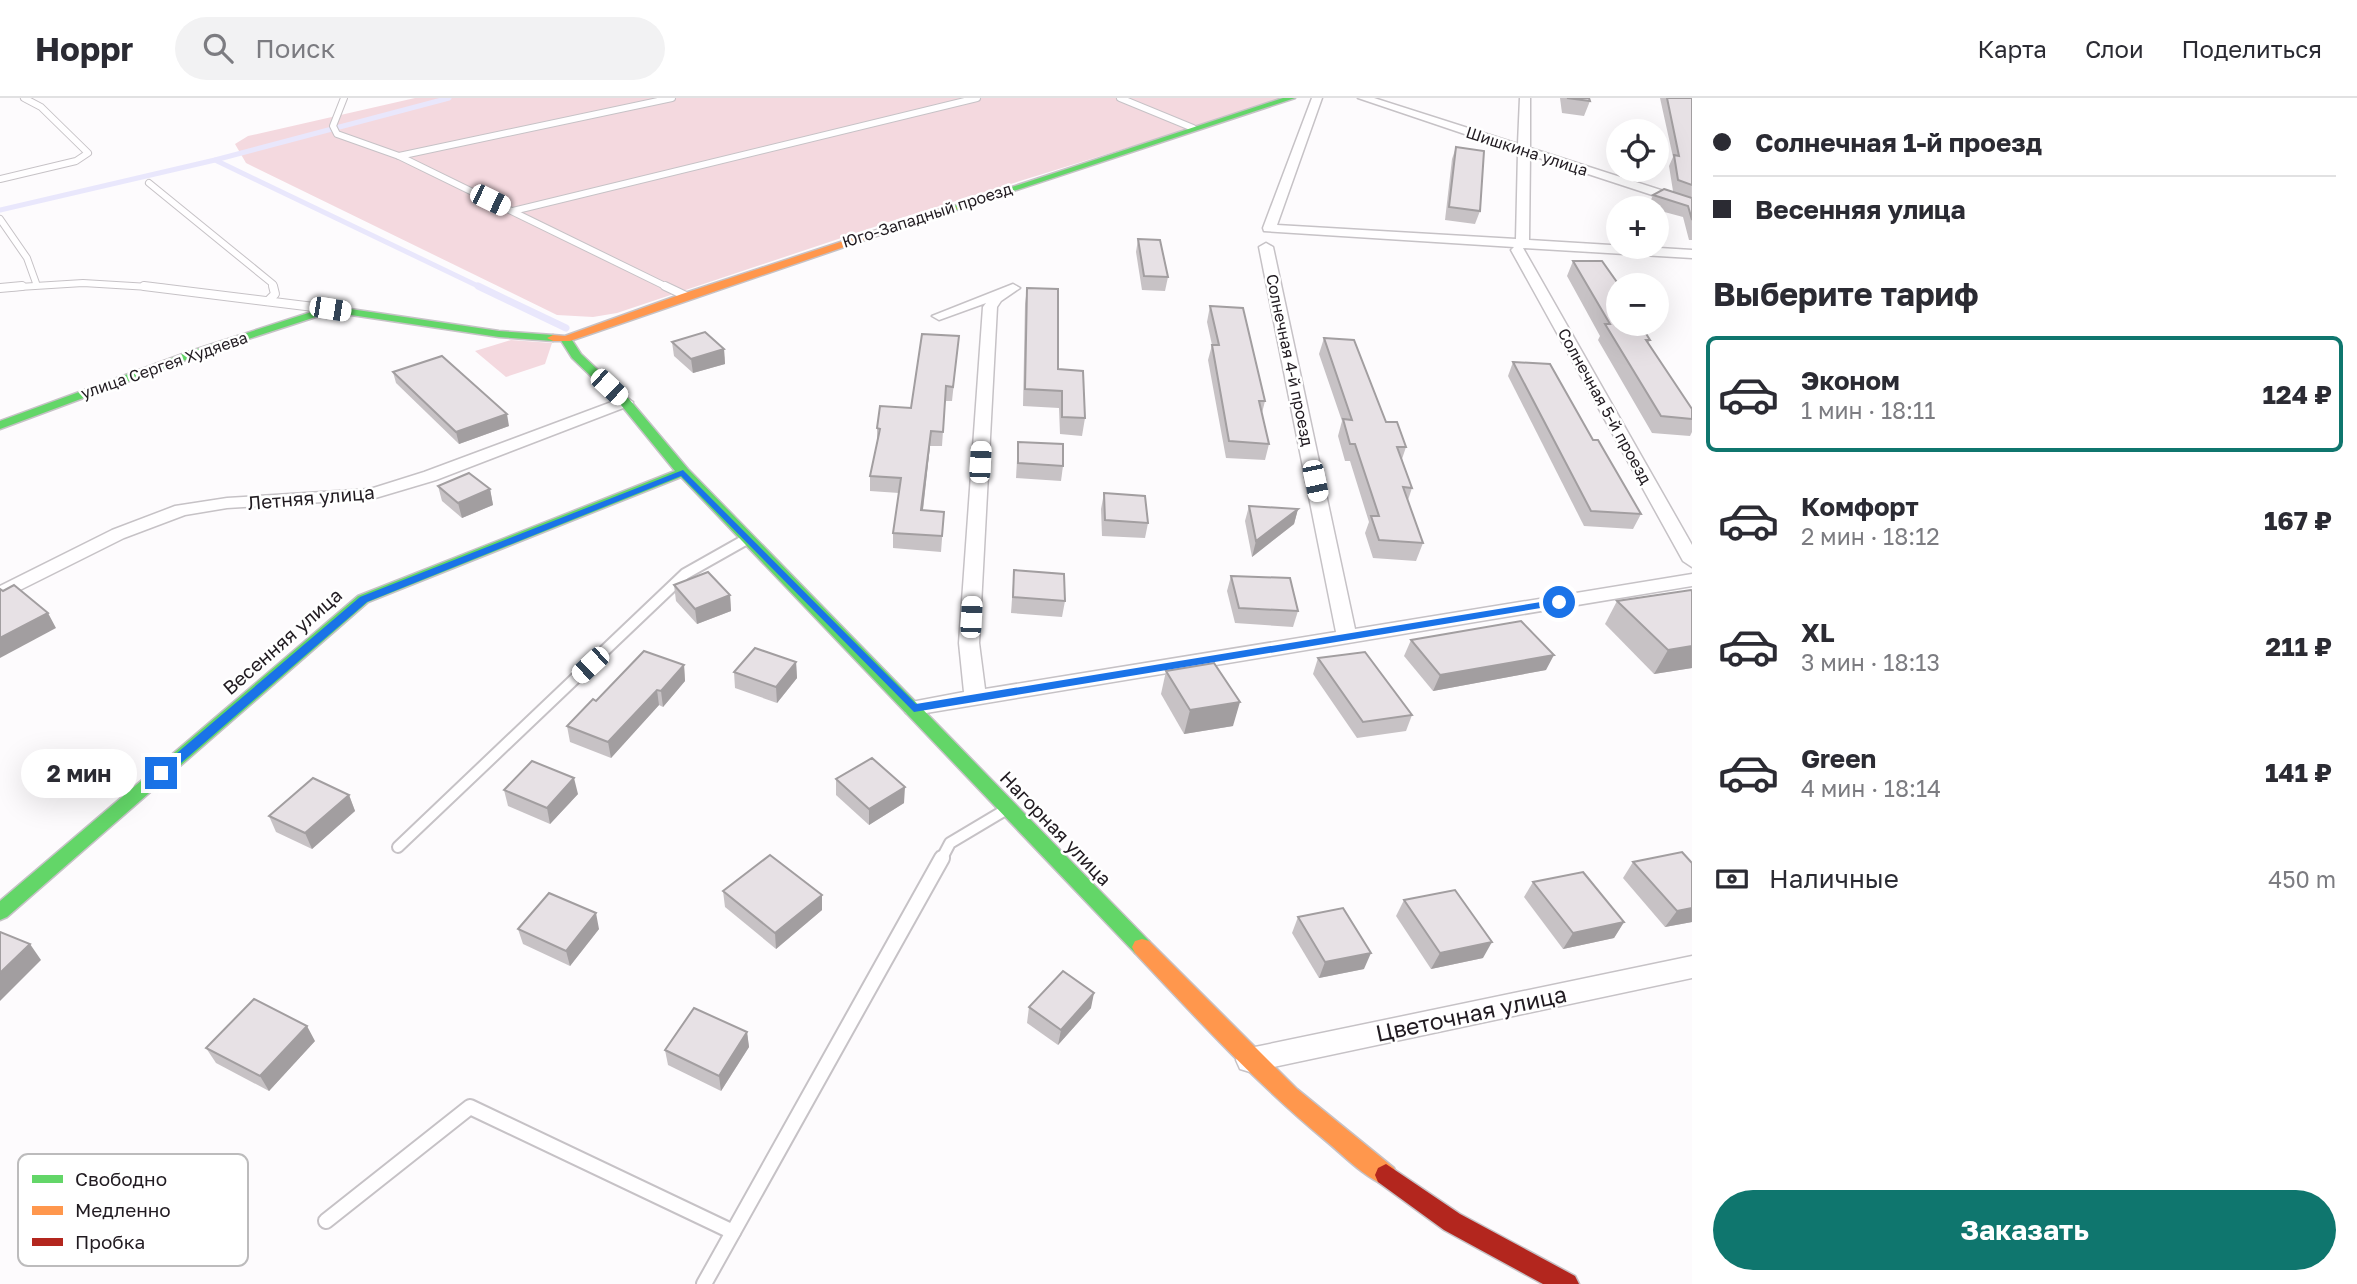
<!DOCTYPE html>
<html lang="ru">
<meta charset="utf-8">
<style>
body{margin:0;font-family:"Golos Text",sans-serif;background:#f2f2f3;color:#2b2b33;height:100vh;display:flex;flex-direction:column;font-size:26px;white-space:nowrap}
*{box-sizing:border-box;margin:0}
p{font-size:23px;color:#7c7c81}
.icon{flex:none;width:38px;height:38px;fill:none;stroke:currentColor;stroke-width:2;stroke-linecap:round;stroke-linejoin:round}
.map{position:relative;flex:1;overflow:hidden}
.side{display:flex;flex-direction:column;background:#fff;width:665px}
.side>*{flex:none}
.banner{display:grid;align-content:center;height:154px;padding:0 21px;background:#fff}
.fabs{position:absolute;left:1606px;top:21px;display:grid;gap:14px}
.fabs a{display:grid;place-items:center;width:63px;height:63px;border-radius:50%;background:#fff;box-shadow:0 7px 28px #0002;font-size:35px}
.end{position:absolute;width:32px;height:32px;margin:-16px;border:9px solid #1a73e8;background:#fff;box-shadow:0 0 0 4px #fff}
.from{border-radius:50%}
.bubble{position:absolute;height:49px;border-radius:24px;background:#fff;box-shadow:0 7px 28px #0002;font-size:23px;font-weight:700;line-height:49px;text-align:center}
.car{position:absolute;width:21px;height:42px;margin:-21px -10px;border-radius:9px;box-shadow:0 0 5px 2px #0007;background:linear-gradient(#fff 24%,#345 0 40%,#fff 0 76%,#345 0 86%,#fff 0)}
.banner b{display:flex;align-items:center;gap:24px;height:66px;font-size:26px}
.banner b+b{border-top:2px solid #e1e1e2}
.banner i{width:18px;height:18px;background:#2b2b33}
ul{padding:0;list-style:none}
li{display:flex;align-items:center;gap:21px;height:116px;margin:0 14px 10px;padding:0 7px;border:4px solid transparent;border-radius:10px}
li div{flex:1}
li b{display:block;font-size:26px}
li em{font-style:normal;font-weight:700}
li.current{border-color:#0f766e}
li>.icon{width:63px;height:63px;stroke-width:1.5}
h2{padding:0 21px;font-size:32px;line-height:84px}
.pay{display:flex;align-items:center;gap:18px;height:77px;padding:0 21px;font-size:26px}
.pay p{margin-inline-start:auto}
.primary-button{display:flex;gap:14px;margin-top:auto;padding:14px 21px}
.primary-button a{flex:1;height:80px;border-radius:42px;background:#0f766e;color:#fff;font-size:28px;font-weight:700;line-height:80px;text-align:center}
header{display:flex;align-items:center;gap:42px;box-sizing:border-box;height:98px;padding:0 35px;background:#fff;border-bottom:2px solid #e1e1e2}
header strong{font-size:33px}
nav{display:flex;gap:38px;margin-inline-start:auto;font-size:24px}
.search{width:490px;height:63px;background:#f2f2f3;display:flex;align-items:center;gap:18px;box-sizing:border-box;padding:0 24px;border-radius:38px;color:#7c7c81;font-size:26px}
main{display:flex;flex:1;min-height:0}
.map>svg:first-child{display:block}
</style>
<header>
<strong>Hoppr</strong>
<div class="search"><svg class="icon" aria-label="search" viewBox="0 0 24 24"><circle cx="10" cy="10" r="6"/><path d="M15 15l6 6"/></svg>Поиск</div>
<nav><a>Карта</a><a>Слои</a><a>Поделиться</a></nav>
</header>
<main>
<div class="map">
<svg width="1692" height="1186" viewBox="0 0 1692 1186">
<rect width="100%" height="100%" fill="#fdfbfd"/>
<g fill="#f4d9df">
<path d="M415,0H1288L904,119L617,215L593,219L557,217L246,65L235,46L248,38Z"/>
<path d="M511,242L552,245L545,266L506,279L475,253Z"/>
</g>
<g fill="none" stroke-linecap="round" stroke-linejoin="round">
<g stroke="#e9e7fc" stroke-width="5">
<path d="M215,62L482,190"/>
<path d="M0,112L215,62L449,0"/>
</g>
<path stroke="#e9e7fc" stroke-width="7" d="M478,188L566,230"/>
<g stroke="#c6c2c6" stroke-width="8">
<g id="lane-far3">
<path d="M344,0L333,28L337,36L399,58L669,190"/>
<path d="M1120,0L1193,30"/>
<path d="M399,58L672,0"/>
<path d="M0,81L76,63L88,55L41,9L24,0"/>
<path d="M149,85L273,186L274,190"/>
<path d="M513,113L977,0"/>
<path d="M0,121L27,160L36,185"/>
<path d="M3,190L83,185L166,190"/>
</g>
</g>
<g stroke="#c6c2c6" stroke-width="10">
<g id="lane-far2">
<path d="M144,188L330,211"/>
<path d="M665,188L686,198"/>
<path d="M0,190L22,188"/>
<path d="M268,203L275,196L273,188"/>
</g>
</g>
<g stroke="#c6c2c6" stroke-width="14">
<g id="lane-far1">
<path d="M398,749L685,476L747,441"/>
<path d="M941,762L950,745L1007,711"/>
</g>
</g>
<g stroke="#c6c2c6" stroke-width="18">
<g id="lane">
<path d="M326,1123L470,1009L733,1134"/>
<path d="M704,1186L942,760"/>
</g>
</g>
<g stroke="#c6c2c6" stroke-width="3">
<g id="street">
<path d="M1312,0H1322L1277,127L1516,141L1518,54L1358,0H1374L1518,46L1520,0H1530V50L1692,102V110L1530,57L1529,142L1692,152V160L1523,150L1692,447V469L1683,463L1511,152L1514,149L1264,133L1263,130Z"/>
<path d="M1266,145L1273,149L1355,531L1692,476V488L914,617L906,615L903,610L906,605L964,594L959,545L983,209L986,205L939,222L932,218L1013,186L1020,190L1001,203L997,209L979,545L985,591L1336,534L1259,149Z"/>
<path d="M625,299L633,304L631,307L436,382L372,401L227,410L185,417L124,440L0,502V488L112,432L175,408L227,400L370,391L424,374Z"/>
<path d="M1692,858V880L1250,974L1240,971L1236,962L1240,953L1250,950Z"/>
</g>
</g>
<g stroke="#c6c2c6" stroke-width="3">
<g id="fast">
<path d="M1283,0H1295L956,112L948,110Z"/>
<path d="M330,208L499,233L553,237L559,240L553,243L499,239L331,214L199,257L0,331V323L191,253Z"/>
<path d="M562,239H570L581,256L629,301L688,371L1149,843L1152,849L1149,855L1142,857L1135,855L681,379L368,504L7,819L0,822V803L358,498L675,373L621,307L572,260L560,241Z"/>
</g>
</g>
<g stroke="#c6c2c6" stroke-width="3">
<g id="slow">
<path d="M950,108L958,110L570,243H553L547,240L553,237L565,238L682,196Z"/>
<path d="M1142,841L1149,843L1297,991L1394,1070L1397,1077L1394,1084L1386,1088C1364,1079 1344,1058 1326,1043C1257,986 1196,920 1135,855L1132,849L1135,843Z"/>
</g>
</g>
<g stroke="#c6c2c6" stroke-width="3">
<path id="jam" d="M1386,1066L1460,1116L1575,1178L1579,1186H1543L1444,1132L1378,1084L1375,1077L1378,1070Z"/>
</g>
<use href="#lane-far3" stroke="#fffeff" stroke-width="6"/>
<use href="#lane-far2" stroke="#fffeff" stroke-width="8"/>
<use href="#lane-far1" stroke="#fffeff" stroke-width="10"/>
<use href="#lane" stroke="#fffeff" stroke-width="14"/>
<use href="#street" fill="#fffeff" fill-rule="evenodd"/>
<use href="#fast" fill="#63d668" fill-rule="evenodd"/>
<use href="#slow" fill="#ff974d" fill-rule="evenodd"/>
<use href="#jam" fill="#b3261e" fill-rule="evenodd"/>
</g>
<g fill="#c7c2c5">
<path d="M1560,0H1589L1590,3L1584,18L1562,15Z"/>
<path d="M1660,0H1692V142H1689L1683,119L1657,112V110L1648,109L1653,97L1673,93L1669,68L1673,59Z"/>
<path d="M1456,49L1480,113L1475,126L1445,122L1452,61Z"/>
<path d="M1138,141L1168,179L1165,193L1142,192L1136,154Z"/>
<path d="M1573,163L1619,226L1650,242L1648,246L1692,311V334L1690,338L1652,335L1598,242L1600,238L1567,178Z"/>
<path d="M1027,190L1058,271L1085,320L1082,338L1060,336L1059,310L1023,308L1025,206Z"/>
<path d="M1210,208L1265,303L1262,315L1269,346L1265,362L1226,360L1208,262L1212,247L1207,224Z"/>
<path d="M959,238L952,303H945L942,348H930L923,412L944,414L941,454L893,450V435L899,395L870,393V378L877,345V330L911,310Z"/>
<path d="M1324,240L1406,349L1402,361L1412,390L1408,402L1423,445L1416,463L1373,460L1365,435L1369,424L1350,363H1345L1338,338L1342,323L1319,256Z"/>
<path d="M672,244L724,251L725,266L693,275L674,258Z"/>
<path d="M1513,264L1593,342L1641,416L1633,431L1584,428L1508,278Z"/>
<path d="M393,274L509,328L459,346L396,285Z"/>
<path d="M1018,344L1063,368L1061,383L1016,380Z"/>
<path d="M438,388L490,391L493,407L462,420L442,403Z"/>
<path d="M1104,395L1148,425L1145,440L1102,438L1101,411Z"/>
<path d="M1249,408L1298,411L1294,426L1252,459L1245,423Z"/>
<path d="M1014,472L1065,503L1062,519L1011,515Z"/>
<path d="M1231,478L1298,513L1293,529L1235,525L1227,493Z"/>
<path d="M674,487L730,497L731,513L697,526L676,503Z"/>
<path d="M1692,493V570L1654,576L1605,526L1617,503Z"/>
<path d="M1411,542L1546,572L1433,593L1404,558Z"/>
<path d="M1318,560L1412,617L1406,633L1357,640L1313,576Z"/>
<path d="M796,564L797,580L777,605L735,590L734,574Z"/>
<path d="M684,567L685,583L663,609L659,607L611,660L570,644L567,628L596,603Z"/>
<path d="M1166,573L1233,628L1184,636L1161,596Z"/>
<path d="M836,681L904,705L869,727L836,697Z"/>
<path d="M504,692L578,696L550,726L508,708Z"/>
<path d="M349,697L355,713L312,751L276,734L269,718Z"/>
<path d="M1633,764L1692,765V824L1665,829L1623,780Z"/>
<path d="M1533,784L1624,824L1614,840L1563,851L1524,799Z"/>
<path d="M723,793L822,797V812L776,851L725,809Z"/>
<path d="M1404,802L1483,860L1431,871L1396,818Z"/>
<path d="M1298,819L1364,871L1319,880L1292,835Z"/>
<path d="M518,831H599L570,868L523,846Z"/>
<path d="M1029,909L1091,910L1058,947L1027,925Z"/>
<path d="M747,934L749,949L721,993L668,967L665,952Z"/>
<path d="M315,943L269,993L216,965L206,950Z"/>
</g>
<g fill="#a29ea0">
<path d="M724,251L725,266L693,275L691,261Z"/>
<path d="M507,316L509,328L459,346L456,334Z"/>
<path d="M931,333L930,348L921,428V412Z"/>
<path d="M490,391L493,407L462,420L458,405Z"/>
<path d="M1298,411L1294,426L1252,459L1256,443Z"/>
<path d="M730,497L731,513L697,526L695,511Z"/>
<path d="M48,515L56,530L0,560V540Z"/>
<path d="M1692,548V570L1654,576L1668,552Z"/>
<path d="M1554,557L1546,572L1433,593L1440,577Z"/>
<path d="M796,564L797,580L777,605L776,589Z"/>
<path d="M684,567L685,583L663,609L661,593Z"/>
<path d="M657,592L659,607L611,660L608,644Z"/>
<path d="M1240,604L1233,628L1184,636L1190,612Z"/>
<path d="M574,680L578,696L550,726L547,710Z"/>
<path d="M905,689L904,705L869,727V711Z"/>
<path d="M349,697L355,713L312,751L305,735Z"/>
<path d="M822,797V812L776,851L775,835Z"/>
<path d="M1692,810V824L1665,829L1677,813Z"/>
<path d="M596,815L599,831L570,868L566,853Z"/>
<path d="M1624,824L1614,840L1563,851L1573,835Z"/>
<path d="M1492,844L1483,860L1431,871L1440,855Z"/>
<path d="M30,846L41,862L0,903V875Z"/>
<path d="M1371,855L1364,871L1319,880L1325,864Z"/>
<path d="M1094,895L1091,910L1058,947L1061,932Z"/>
<path d="M307,928L315,943L269,993L260,978Z"/>
<path d="M747,934L749,949L721,993L719,978Z"/>
</g>
<g fill="#e7e1e5" stroke="#a29ea0" stroke-width="2">
<path d="M1567,0H1589L1590,3Z"/>
<path d="M1667,0H1692V87L1678,82L1674,57L1679,58Z"/>
<path d="M1456,49L1484,53L1480,113L1449,109Z"/>
<path d="M1664,91L1692,100V122L1688,108L1653,97Z"/>
<path d="M1138,141L1160,142L1168,179L1144,178Z"/>
<path d="M1573,163H1602L1619,187V226H1640L1650,242H1646L1692,311V321L1661,318L1605,226H1610Z"/>
<path d="M1027,190L1058,191V271L1083,273L1085,320L1062,319V293L1025,291Z"/>
<path d="M1210,208L1243,210L1265,303H1259L1269,346L1229,343L1212,247H1219Z"/>
<path d="M705,234L724,251L691,261L672,244Z"/>
<path d="M922,236L959,238L953,289L946,288L943,334L931,333L921,412L944,414L942,438L893,435L901,380L870,378L880,331L877,330L880,308L911,310Z"/>
<path d="M1324,240L1354,242L1386,324H1397L1406,349H1397L1412,390L1403,389L1423,445L1379,442L1371,418H1379L1355,346H1350L1343,321L1352,322Z"/>
<path d="M442,258L507,316L456,334L393,274Z"/>
<path d="M1513,264L1550,266L1593,342H1598L1641,416L1591,413Z"/>
<path d="M1018,344L1063,346V368L1018,365Z"/>
<path d="M469,375L490,391L458,405L438,388Z"/>
<path d="M1104,395L1145,398L1148,425L1105,422Z"/>
<path d="M1249,408L1298,411L1256,443Z"/>
<path d="M1014,472L1064,476L1065,503L1013,499Z"/>
<path d="M708,474L730,497L695,511L674,487Z"/>
<path d="M1231,478L1290,480L1298,513L1239,510Z"/>
<path d="M14,487L48,515L0,540V491L3,493Z"/>
<path d="M1691,492L1692,493V548L1668,552L1617,503Z"/>
<path d="M1521,523L1554,557L1440,577L1411,542Z"/>
<path d="M755,550L796,564L776,589L734,574Z"/>
<path d="M644,553L684,567L661,593L657,592L608,644L567,628L593,601L596,603Z"/>
<path d="M1365,554L1412,617L1363,624L1318,560Z"/>
<path d="M1214,565L1240,604L1190,612L1166,573Z"/>
<path d="M872,660L905,689L869,711L836,681Z"/>
<path d="M532,663L574,680L547,710L504,692Z"/>
<path d="M313,680L349,697L305,735L269,718Z"/>
<path d="M1682,754L1692,765V810L1677,813L1633,764Z"/>
<path d="M770,757L822,797L775,835L723,793Z"/>
<path d="M1583,774L1624,824L1573,835L1533,784Z"/>
<path d="M1455,792L1492,844L1440,855L1404,802Z"/>
<path d="M549,795L596,815L566,853L518,831Z"/>
<path d="M1343,810L1371,855L1325,864L1298,819Z"/>
<path d="M0,834L30,846L0,875Z"/>
<path d="M1063,873L1094,895L1061,932L1029,909Z"/>
<path d="M254,901L307,928L260,978L206,950Z"/>
<path d="M694,910L747,934L719,978L665,952Z"/>
</g>
<path fill="#1a73e8" d="M683,372L916,606L1559,501L1565,504L1559,507L914,614L681,378L367,504L166,678H157V672L360,499Z"/>
<g text-anchor="middle" dominant-baseline="central" stroke-width="5" stroke-linejoin="round" paint-order="stroke">
<g font-size="16" fill="#211b21" stroke="#fff">
<text transform="translate(1527 53) rotate(18)">Шишкина улица</text>
<text transform="translate(927 117) rotate(-18)">Юго-Западный проезд</text>
<text transform="translate(1290 262) rotate(78)">Солнечная 4-й проезд</text>
<text transform="translate(164 267) rotate(-19)">улица Сергея Худяева</text>
<text transform="translate(1605 308) rotate(61)">Солнечная 5-й проезд</text>
</g>
<g font-size="19" fill="#211b21" stroke="#fff">
<text transform="translate(311 399) rotate(-5)">Летняя улица</text>
<text transform="translate(282 543) rotate(-41)">Весенняя улица</text>
<text transform="translate(1056 730) rotate(46)">Нагорная улица</text>
</g>
<g font-size="23" fill="#211b21" stroke="#fff">
<text transform="translate(1471 915) rotate(-12)">Цветочная улица</text>
</g>
</g>
<rect x="18" y="1056" width="230" height="112" rx="10" fill="#fff" stroke="#bcbbbc" stroke-width="2"/>
<rect x="32" y="1077" width="31" height="8" fill="#63d668"/>
<rect x="32" y="1108" width="31" height="9" fill="#ff974d"/>
<rect x="32" y="1140" width="31" height="8" fill="#b3261e"/>
<g font-size="19" fill="#211b21">
<text x="75" y="1088">Свободно</text>
<text x="75" y="1119">Медленно</text>
<text x="75" y="1151">Пробка</text>
</g>
</svg>
<div class="fabs">
<a><svg class="icon" aria-label="locate" viewBox="0 0 24 24"><circle cx="12" cy="12" r="6"/><path d="M12 2v4M12 18v4M2 12h4M18 12h4"/></svg></a>
<a>+</a>
<a>−</a>
</div>
<i class="end from" style="left:1559px;top:504px"></i>
<i class="end" style="left:161px;top:675px"></i>
<div class="bubble" style="left:21px;top:651px;width:116px">2 мин</div>
<i class="car" style="left:490px;top:102px;rotate:116deg"></i>
<i class="car" style="left:330px;top:211px;rotate:99deg"></i>
<i class="car" style="left:609px;top:289px;rotate:133deg"></i>
<i class="car" style="left:980px;top:364px;rotate:3deg"></i>
<i class="car" style="left:1315px;top:383px;rotate:168deg"></i>
<i class="car" style="left:971px;top:519px;rotate:3deg"></i>
<i class="car" style="left:590px;top:567px;rotate:227deg"></i>
</div>
<section class="side">
<div class="banner">
<b><i class="from"></i>Солнечная 1-й проезд</b>
<b><i></i>Весенняя улица</b>
</div>
<h2>Выберите тариф</h2>
<ul>
<li class="current"><svg class="icon" aria-label="car" viewBox="0 0 24 24"><path d="M5 17H2v-5l4-1 3-4h7l3 4 3 1v5h-3M9 17h6M6 11h13"/><circle cx="7" cy="17" r="2"/><circle cx="17" cy="17" r="2"/></svg><div><b>Эконом</b><p>1 мин · 18:11</p></div><em>124 ₽</em></li>
<li><svg class="icon" aria-label="car" viewBox="0 0 24 24"><path d="M5 17H2v-5l4-1 3-4h7l3 4 3 1v5h-3M9 17h6M6 11h13"/><circle cx="7" cy="17" r="2"/><circle cx="17" cy="17" r="2"/></svg><div><b>Комфорт</b><p>2 мин · 18:12</p></div><em>167 ₽</em></li>
<li><svg class="icon" aria-label="car" viewBox="0 0 24 24"><path d="M5 17H2v-5l4-1 3-4h7l3 4 3 1v5h-3M9 17h6M6 11h13"/><circle cx="7" cy="17" r="2"/><circle cx="17" cy="17" r="2"/></svg><div><b>XL</b><p>3 мин · 18:13</p></div><em>211 ₽</em></li>
<li><svg class="icon" aria-label="car" viewBox="0 0 24 24"><path d="M5 17H2v-5l4-1 3-4h7l3 4 3 1v5h-3M9 17h6M6 11h13"/><circle cx="7" cy="17" r="2"/><circle cx="17" cy="17" r="2"/></svg><div><b>Green</b><p>4 мин · 18:14</p></div><em>141 ₽</em></li>
</ul>
<div class="pay"><svg class="icon" aria-label="cash" viewBox="0 0 24 24"><path d="M3 7h18v10H3z"/><circle cx="12" cy="12" r="2"/></svg>Наличные<p>450 m</p></div>
<div class="primary-button"><a>Заказать</a></div>
</section>
</main>
